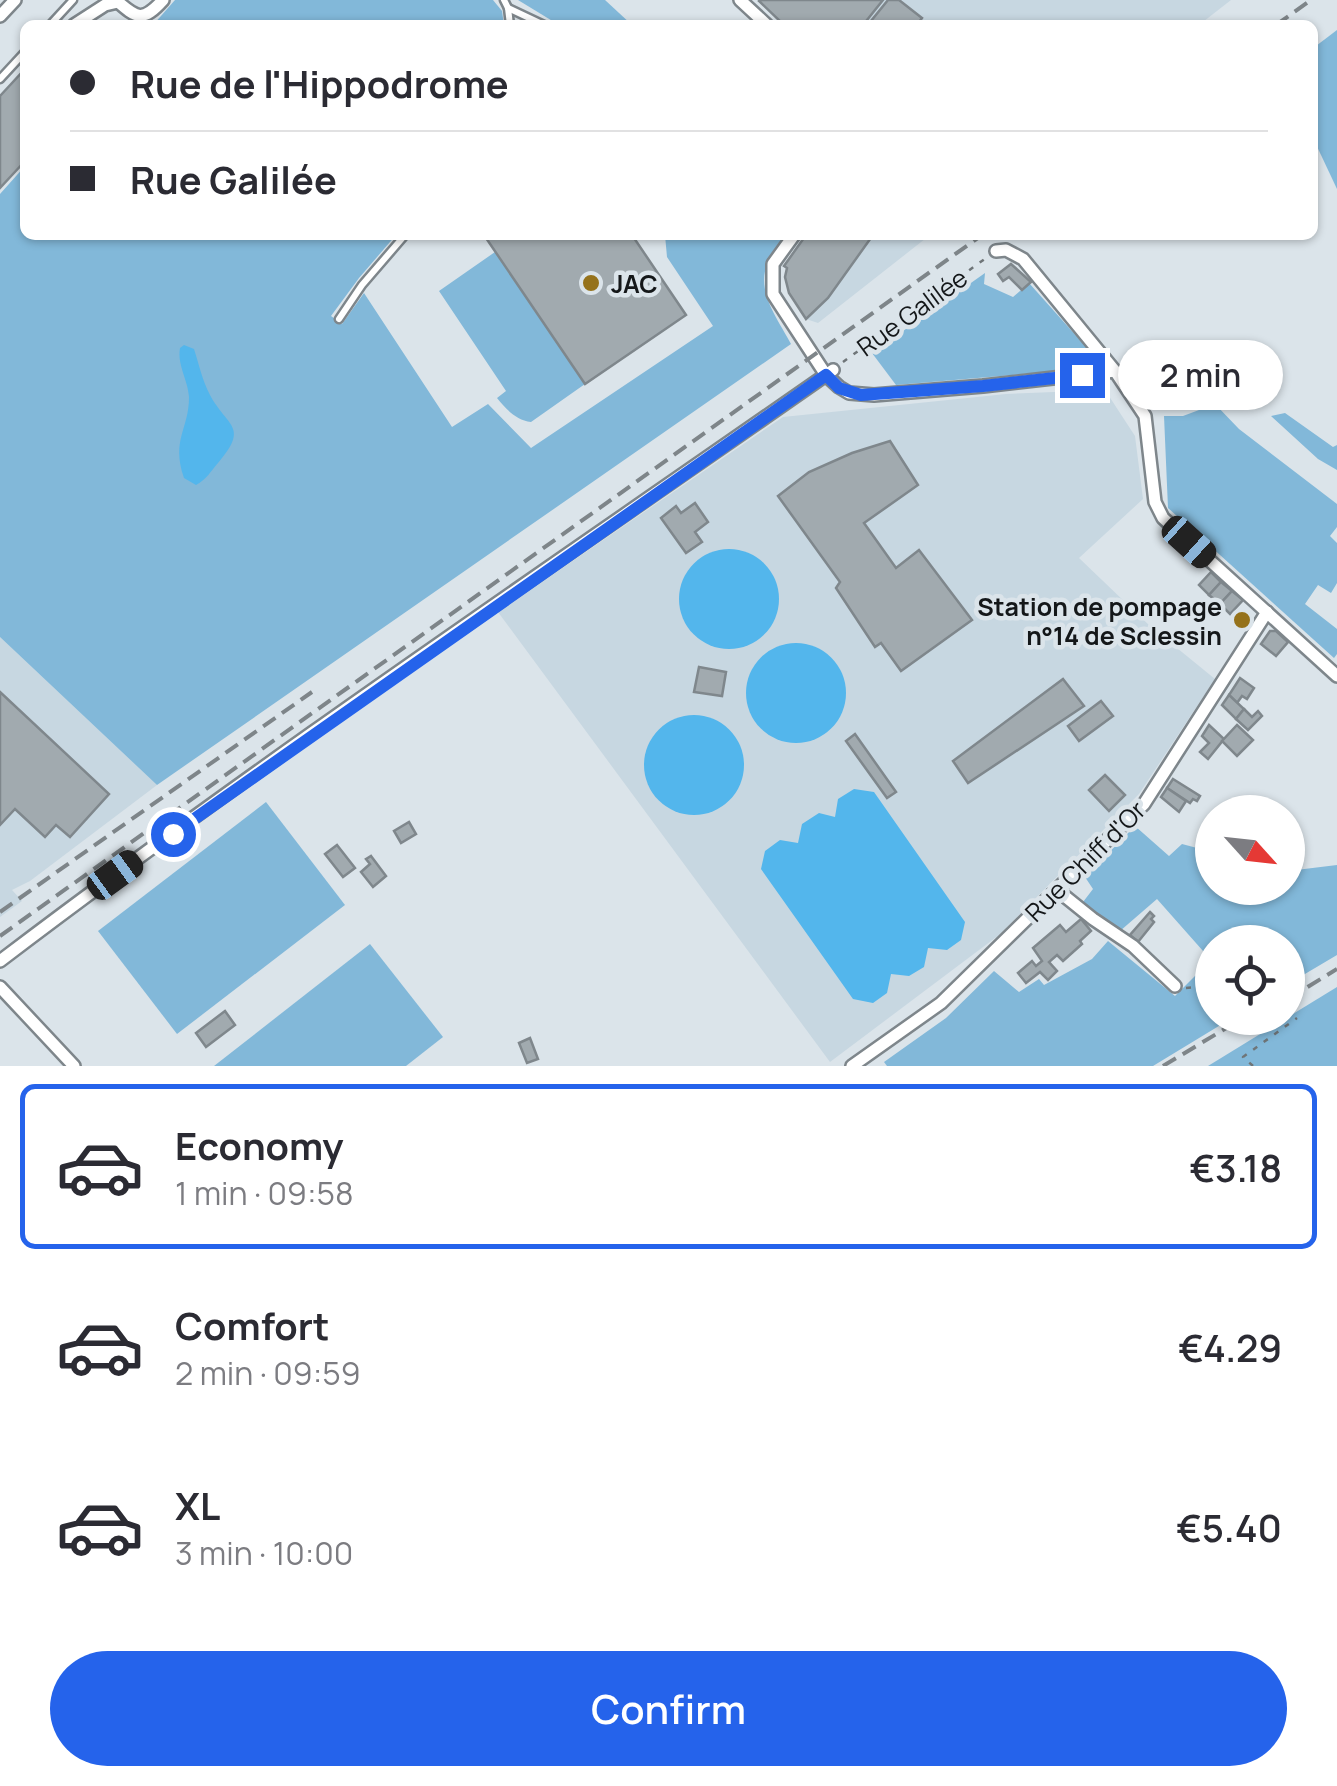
<!DOCTYPE html>
<meta charset="utf-8">
<style>
body{margin:0;font-family:Manrope,sans-serif;background:#f7f7f7;color:#2b2b33;height:100vh;display:flex;flex-direction:column;font-size:38px;white-space:nowrap}
*{box-sizing:border-box;margin:0}
p{font-size:32px;color:#7c7c81}
.icon{flex:none;width:55px;height:55px;fill:none;stroke:currentColor;stroke-width:2;stroke-linecap:round;stroke-linejoin:round}
.map{position:relative;height:1066px;overflow:hidden}
.side{display:flex;flex-direction:column;background:#fff;flex:1}
.side>*{flex:none}
.banner{position:absolute;left:20px;top:20px;width:1298px;height:220px;border-radius:15px;box-shadow:0 2px 8px #0004;display:grid;align-content:center;height:220px;padding:0 50px;background:#fff}
.needle{width:65px;rotate:117deg}
.tools{position:absolute;left:1195px;top:795px;display:grid;gap:20px}
.tools a{display:grid;place-items:center;width:110px;height:110px;border-radius:50%;background:#fff;box-shadow:0 2px 8px #0004;font-size:50px}
.end{position:absolute;width:45px;height:45px;margin:-22px;border:12px solid #2563eb;background:#fff;box-shadow:0 0 0 5px #fff}
.from{border-radius:50%}
.bubble{position:absolute;height:70px;border-radius:35px;background:#fff;box-shadow:0 2px 8px #0004;font-size:32px;font-weight:600;line-height:70px;text-align:center}
.car{position:absolute;width:30px;height:60px;margin:-30px -15px;border-radius:12px;box-shadow:0 0 8px 2px #0007;background:linear-gradient(#222 24%,#8ab4d8 0 40%,#222 0 76%,#8ab4d8 0 86%,#222 0)}
.banner b{display:flex;align-items:center;gap:35px;height:95px;font-size:38px}
.banner b+b{border-top:2px solid #e1e1e2}
.banner i{width:25px;height:25px;background:#2b2b33}
ul{padding:18px 0 0;list-style:none}
li{display:flex;align-items:center;gap:30px;height:165px;margin:0 20px 15px;padding:0 30px;border:5px solid transparent;border-radius:15px}
li div{flex:1}
li b{display:block;font-size:38px}
li em{font-style:normal;font-weight:600}
li.selected{border-color:#2563eb}
li>.icon{width:90px;height:90px;stroke-width:1.5}
.primary-button{display:flex;gap:20px;margin-top:auto;padding:20px 50px}
.primary-button a{flex:1;height:115px;border-radius:60px;background:#2563eb;color:#fff;font-size:40px;font-weight:600;line-height:115px;text-align:center}
.map>svg:first-child{display:block}
</style>
<div class="map">
<svg width="1337" height="1066" viewBox="0 0 1337 1066">
<rect width="100%" height="100%" fill="#dbe4ea"/>
<g fill="#c7d7e1">
<path d="M758,0H1231L1199,25H784Z"/>
<path d="M806,235H930L818,323L806,319L789,293L786,284L787,268L784,266Z"/>
<path d="M1105,390L1135,436L1143,499L1079,558L1150,626L1215,679L1139,794L1018,916L999,935L830,1062L498,612L783,417L1006,394Z"/>
<path d="M0,637L157,785L30,881L12,890L22,901L0,917Z"/>
</g>
<g fill="#82b8d9">
<path d="M175,0H493L502,11L504,25H153Z"/>
<path d="M518,0H605L632,25H559Z"/>
<path d="M1337,30V189L1313,138L1312,49Z"/>
<path d="M25,166V235H396L359,278L331,316L342,324L364,293L452,427L488,404L531,448L713,326L667,257L665,235H786C780,244 772,253 768,262C755,291 778,319 791,344L157,785L0,637V194Z"/>
<path d="M495,252L585,384L531,422C516,420 506,409 497,398L506,391L439,291Z"/>
<path d="M985,273L984,284L1013,297L1029,283L1104,367L896,385L872,353Z"/>
<path d="M1215,404L1239,429L1337,504V527L1330,536L1337,543V583L1331,593L1318,585L1305,604L1337,629V654L1334,658L1168,508L1164,416H1183Z"/>
<path d="M1285,413L1333,447L1337,445V470L1318,459L1271,416Z"/>
<path d="M266,802L345,905L177,1034L98,931Z"/>
<path d="M1135,826L1169,856L1182,844L1212,852V888H1288V871L1337,865V955L1288,984V942H1212V1018H1232L1153,1066H887L884,1062L946,1018L994,971L1019,992L1039,979L1044,985L1092,959L1108,941L1175,996L1211,960L1157,899L1120,931L1083,902L1093,889L1085,877Z"/>
<path d="M370,944L443,1037L406,1066H214Z"/>
<path d="M1337,987V1066H1208Z"/>
</g>
<g fill="#53b6ec">
<path d="M184,345L194,349C199,364 202,380 210,395C227,427 250,426 218,463C210,472 207,479 196,485L184,478C171,439 189,430 189,397C188,380 177,365 180,348Z"/>
<circle cx="729" cy="599" r="50"/>
<circle cx="796" cy="693" r="50"/>
<circle cx="694" cy="765" r="50"/>
<path d="M854,789L874,792L965,922L961,940L947,950L928,948L924,967L909,976L891,974L887,993L873,1003L853,999L761,869L765,851L780,840L798,843L802,824L819,813L835,817L838,799Z"/>
</g>
<g fill="#a1aaaf" stroke="#7f878c" stroke-width="2.5">
<path d="M760,0H883L863,25H784L759,1Z"/>
<path d="M888,0H899L922,18L917,25H877L871,21Z"/>
<path d="M25,69V161L0,188V96Z"/>
<path d="M484,235H632L686,315L585,384Z"/>
<path d="M806,235H873L828,298L806,319L789,293L785,277L787,268L784,266Z"/>
<path d="M1011,264L1031,282L1022,290L1009,277L1003,281L998,274Z"/>
<path d="M890,441L918,485L864,523L896,568L919,550L972,620L901,671L881,643L875,647L836,588L840,582L778,496L809,472L852,453Z"/>
<path d="M695,503L708,522L695,532L702,542L686,553L661,518L676,506L681,513Z"/>
<path d="M1211,572L1221,582L1209,595L1199,585Z"/>
<path d="M1221,582L1232,591L1220,604L1209,595Z"/>
<path d="M1232,591L1243,600L1230,614L1220,604Z"/>
<path d="M1270,631H1276L1288,642L1276,656L1261,644Z"/>
<path d="M699,667L726,672L722,696L694,692Z"/>
<path d="M1240,678L1254,688L1247,699L1242,696L1237,703L1229,695Z"/>
<path d="M1063,679L1084,706L968,783L953,761Z"/>
<path d="M0,692L109,794L70,837L56,825L45,837L15,809L0,825Z"/>
<path d="M1229,695L1244,709L1236,719L1222,705Z"/>
<path d="M1101,701L1113,716L1079,741L1068,726Z"/>
<path d="M1244,709L1252,717L1258,711L1262,716L1248,730L1236,719Z"/>
<path d="M1209,725L1224,739L1208,759L1200,752L1209,743L1202,736Z"/>
<path d="M1237,725L1253,740L1237,756L1222,741Z"/>
<path d="M855,734L896,792L887,798L846,741Z"/>
<path d="M1105,775L1125,795L1109,811L1089,790Z"/>
<path d="M1173,779L1200,796L1197,801L1193,799L1190,803L1167,788Z"/>
<path d="M1167,788L1186,801L1179,812L1161,797Z"/>
<path d="M409,822L416,834L401,843L394,831Z"/>
<path d="M337,845L355,868L343,877L325,854Z"/>
<path d="M371,856L386,876L373,887L361,872L370,864L366,859Z"/>
<path d="M1150,912L1154,916L1151,919L1154,922L1138,942L1130,935Z"/>
<path d="M1081,919L1091,931L1080,941L1082,944L1063,961L1057,955L1049,962L1057,971L1048,980L1040,972L1026,983L1018,973L1032,961L1036,966L1042,961L1033,948L1060,925L1066,932Z"/>
<path d="M225,1011L235,1025L206,1047L196,1033Z"/>
<path d="M530,1038L538,1059L527,1063L519,1043Z"/>
</g>
<g fill="none" stroke-linecap="round" stroke-linejoin="round">
<g stroke="#7e868b" stroke-width="11">
<g id="lane">
<path d="M504,0L508,8L510,25"/>
<path d="M508,8L544,25"/>
<path d="M50,25L73,0"/>
<path d="M0,79L25,52"/>
<path d="M339,319L362,285L405,235"/>
</g>
</g>
<g stroke="#7e868b" stroke-width="16">
<g id="street">
<path d="M116,0C137,19 143,22 163,0"/>
<path d="M740,0L767,25"/>
<path d="M0,16L15,0"/>
<path d="M74,25L105,5L118,2"/>
<path d="M794,235L773,264V294L826,375L839,387L849,393L874,395L983,386L1115,371"/>
<path d="M996,251L1006,250L1023,259L1115,371L1145,416L1155,502L1163,518L1337,676"/>
<path d="M1057,890L1093,919L1133,946L1175,986"/>
<path d="M0,961C271,755 554,565 833,370"/>
<path d="M0,987L74,1066"/>
<path d="M852,1066L941,1003L1144,804L1267,612"/>
</g>
</g>
<g stroke="#6f7578" stroke-width="2.5" stroke-dasharray="5 8" stroke-linecap="butt">
<path d="M843,362L986,258"/>
<path d="M1186,988L1212,986"/>
<path d="M1253,1066L1243,1057L1297,1018"/>
</g>
<use href="#lane" stroke="#fff" stroke-width="6"/>
<use href="#street" stroke="#fff" stroke-width="11"/>
<g stroke="#7e8589" stroke-width="4" stroke-dasharray="15 8" stroke-linecap="butt">
<path d="M1276,25L1311,0"/>
<path d="M0,912L312,692"/>
<path d="M0,936L982,235"/>
<path d="M1288,999L1337,969"/>
<path d="M1163,1066L1243,1018"/>
</g>
</g>
<g fill="none" stroke-linecap="round" stroke-linejoin="round">
<path stroke="#2563eb" stroke-width="12" d="M173,834L826,375L839,388L861,395L983,386L1082,375"/>
</g>
<g fill="#95721b" stroke="#dbe4ea" stroke-width="4">
<circle cx="591" cy="283" r="10"/>
<circle cx="1242" cy="620" r="10"/>
</g>
<g text-anchor="middle" dominant-baseline="central" stroke-width="9" stroke-linejoin="round" paint-order="stroke">
<g font-size="25" font-weight="bold" fill="#141719" stroke="#dbe4ea" text-anchor="start">
<text x="611" y="283">JAC</text>
<text x="1222" y="606" text-anchor="end">Station de pompage<tspan x="1222" dy="29">n°14 de Sclessin</tspan></text>
</g>
<g font-size="25" fill="#141719" stroke="#dbe4ea">
<text transform="translate(912 312) rotate(-36)">Rue Galilée</text>
<text transform="translate(1085 861) rotate(-45)">Rue Chiff d'Or</text>
</g>
</g>
</svg>
<div class="tools">
<a><svg class="needle" viewBox="-14 -14 28 28"><path d="M0-13l5 13h-10z" fill="#e53935"/><path d="M0 13l5-13h-10z" fill="#7c7c81"/></svg></a>
<a><svg class="icon" aria-label="locate" viewBox="0 0 24 24"><circle cx="12" cy="12" r="6"/><path d="M12 2v4M12 18v4M2 12h4M18 12h4"/></svg></a>
</div>
<i class="end from" style="left:173px;top:834px"></i>
<i class="end" style="left:1082px;top:375px"></i>
<div class="bubble" style="left:1118px;top:340px;width:165px">2 min</div>
<i class="car" style="left:1189px;top:542px;rotate:132deg"></i>
<i class="car" style="left:115px;top:875px;rotate:54deg"></i>
<div class="banner">
<b><i class="from"></i>Rue de l'Hippodrome</b>
<b><i></i>Rue Galilée</b>
</div>
</div>
<section class="side">
<ul>
<li class="selected"><svg class="icon" aria-label="car" viewBox="0 0 24 24"><path d="M5 17H2v-5l4-1 3-4h7l3 4 3 1v5h-3M9 17h6M6 11h13"/><circle cx="7" cy="17" r="2"/><circle cx="17" cy="17" r="2"/></svg><div><b>Economy</b><p>1 min · 09:58</p></div><em>€3.18</em></li>
<li><svg class="icon" aria-label="car" viewBox="0 0 24 24"><path d="M5 17H2v-5l4-1 3-4h7l3 4 3 1v5h-3M9 17h6M6 11h13"/><circle cx="7" cy="17" r="2"/><circle cx="17" cy="17" r="2"/></svg><div><b>Comfort</b><p>2 min · 09:59</p></div><em>€4.29</em></li>
<li><svg class="icon" aria-label="car" viewBox="0 0 24 24"><path d="M5 17H2v-5l4-1 3-4h7l3 4 3 1v5h-3M9 17h6M6 11h13"/><circle cx="7" cy="17" r="2"/><circle cx="17" cy="17" r="2"/></svg><div><b>XL</b><p>3 min · 10:00</p></div><em>€5.40</em></li>
</ul>
<div class="primary-button"><a>Confirm</a></div>
</section>
